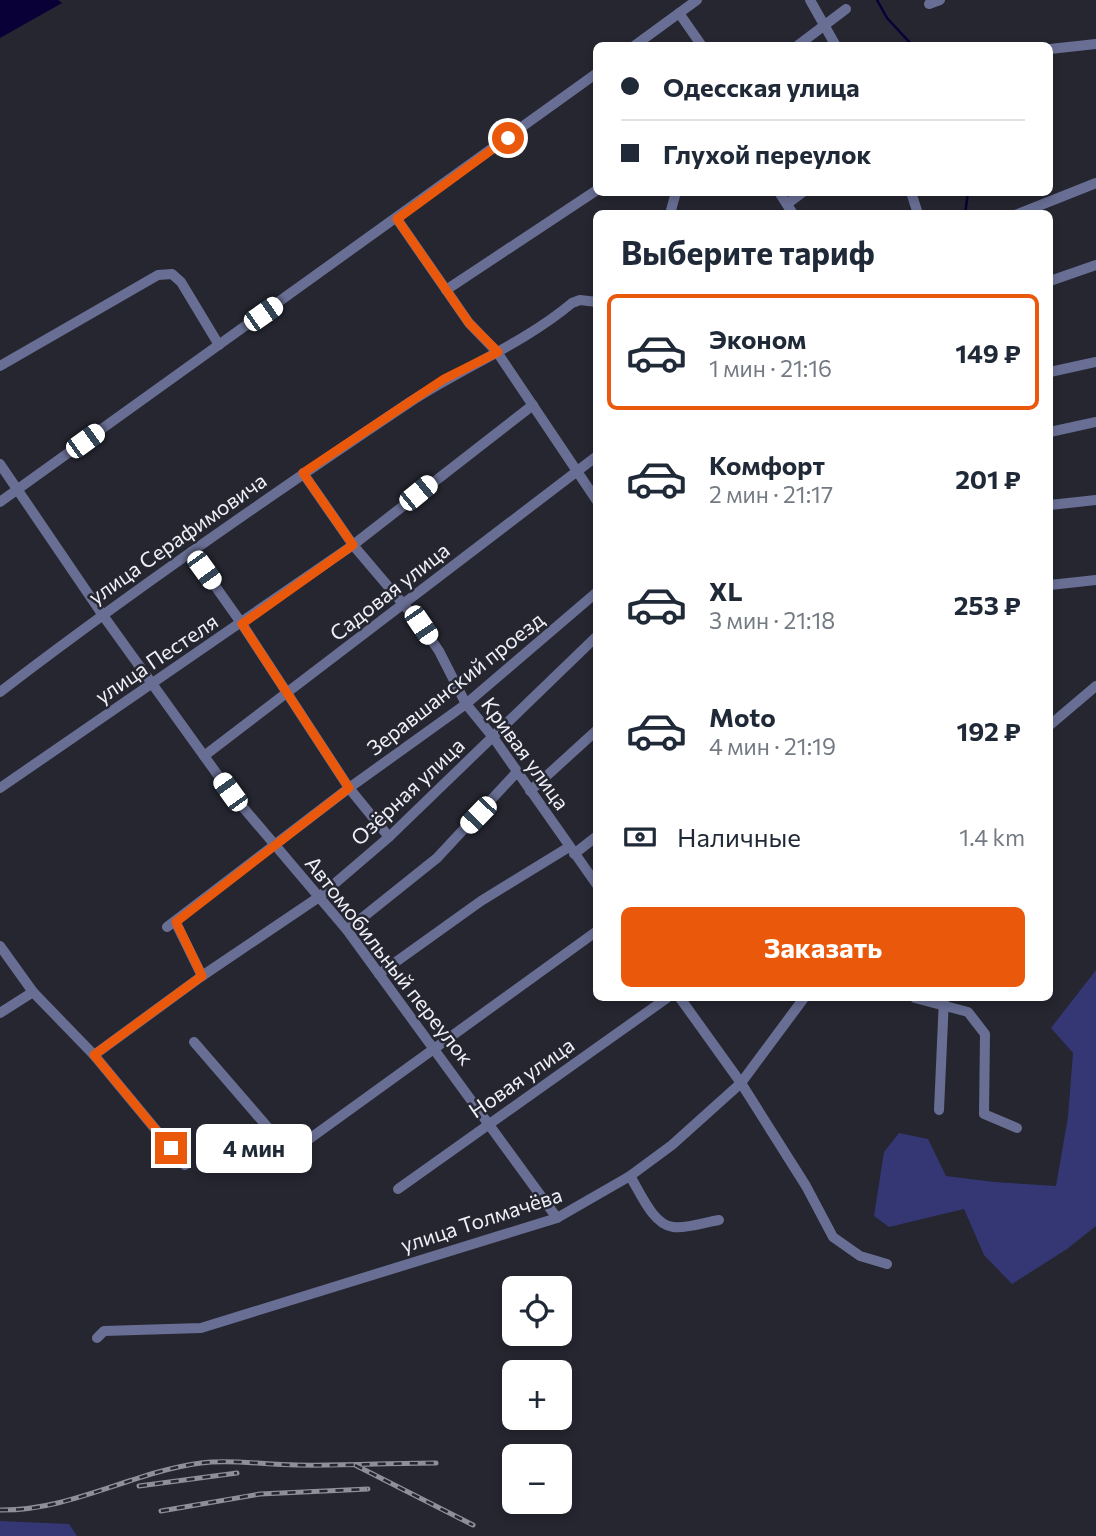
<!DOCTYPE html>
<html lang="ru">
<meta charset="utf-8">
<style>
body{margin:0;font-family:Commissioner,sans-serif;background:#f2f2f3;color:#1f2937;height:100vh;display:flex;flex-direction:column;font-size:26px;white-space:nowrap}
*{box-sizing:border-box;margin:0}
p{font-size:23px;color:#747a83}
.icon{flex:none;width:38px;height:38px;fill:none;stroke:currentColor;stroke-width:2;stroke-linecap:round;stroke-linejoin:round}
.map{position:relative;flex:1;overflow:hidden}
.details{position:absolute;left:593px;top:210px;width:460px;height:791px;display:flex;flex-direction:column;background:#fff;border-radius:10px;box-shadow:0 4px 10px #0003}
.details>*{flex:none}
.banner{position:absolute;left:593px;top:42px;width:460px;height:154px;border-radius:10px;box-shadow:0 4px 10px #0003;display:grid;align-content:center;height:154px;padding:0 28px;background:#fff}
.buttons{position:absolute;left:502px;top:1276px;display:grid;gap:14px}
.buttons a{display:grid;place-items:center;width:70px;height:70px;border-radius:10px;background:#fff;box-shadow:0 4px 10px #0003;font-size:35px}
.end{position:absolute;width:32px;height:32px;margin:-16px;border:9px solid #ea580c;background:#fff;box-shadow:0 0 0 4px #fff}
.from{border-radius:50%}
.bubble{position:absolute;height:49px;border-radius:10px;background:#fff;box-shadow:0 4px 10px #0003;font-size:23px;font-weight:700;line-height:49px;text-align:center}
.car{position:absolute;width:21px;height:42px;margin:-21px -10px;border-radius:9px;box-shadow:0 0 5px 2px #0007;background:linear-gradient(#fff 24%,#345 0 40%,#fff 0 76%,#345 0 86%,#fff 0)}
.banner b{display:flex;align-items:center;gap:24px;height:66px;font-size:26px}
.banner b+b{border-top:2px solid #e0e1e3}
.banner i{width:18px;height:18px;background:#1f2937}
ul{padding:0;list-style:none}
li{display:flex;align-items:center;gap:21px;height:116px;margin:0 14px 10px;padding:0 14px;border:4px solid transparent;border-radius:10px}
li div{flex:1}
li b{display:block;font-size:26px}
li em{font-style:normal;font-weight:700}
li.selected{border-color:#ea580c}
li>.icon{width:63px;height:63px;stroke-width:1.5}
h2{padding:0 28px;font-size:32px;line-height:84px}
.pay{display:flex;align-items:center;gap:18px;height:77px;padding:0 28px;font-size:26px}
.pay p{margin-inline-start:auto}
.cta{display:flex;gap:14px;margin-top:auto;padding:14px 28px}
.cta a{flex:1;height:80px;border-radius:10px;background:#ea580c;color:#fff;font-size:28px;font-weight:700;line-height:80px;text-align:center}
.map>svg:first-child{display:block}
</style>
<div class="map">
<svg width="1096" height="1536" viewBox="0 0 1096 1536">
<rect width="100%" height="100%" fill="#252630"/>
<g fill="#343774">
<path d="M1096,970V1226L1067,1249L1012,1284L984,1255L964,1209L889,1227L874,1216L884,1152L899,1133L928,1139L946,1176L994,1182L1056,1186L1068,1117L1073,1053L1051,1028Z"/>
<path d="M0,1521L69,1524L77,1536H0Z"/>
</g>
<path fill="#090037" d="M0,0H58L62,3L0,38Z"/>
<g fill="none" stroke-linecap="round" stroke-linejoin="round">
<g stroke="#090037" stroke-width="2.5">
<path d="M877,0L887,18L913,46"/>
<path d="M965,214L968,192"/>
</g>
<g stroke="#696f94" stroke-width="10">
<path d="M810,0L836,46"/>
<path d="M929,4L940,0"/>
<path d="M679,13L702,46"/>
<path d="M634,46L697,0"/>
<path d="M797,46L846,9"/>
<path d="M1050,49L1096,44"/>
<path d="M779,192L793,214"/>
<path d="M911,192L918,214"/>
<path d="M787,204L803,192"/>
<path d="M670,214L676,192"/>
<path d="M1018,214L1096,183"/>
<path d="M397,219L469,323L497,352L597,501"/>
<path d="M1050,281L1096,265"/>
<path d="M446,290L597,190"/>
<path d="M0,366L158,275L172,274L181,282L219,345"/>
<path d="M1050,372L1096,362"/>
<path d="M1050,432L1096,422"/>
<path d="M0,464L102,614L230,792L347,930L557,1218"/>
<path d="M303,473L353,545L421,625L439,651L466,704L493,737L597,885"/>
<path d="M0,502L597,73"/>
<path d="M1050,505L1096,500"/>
<path d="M191,552L242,624L349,788L389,837"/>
<path d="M1050,585L1096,580"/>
<path d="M0,692C133,590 271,495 410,402C463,367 523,344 572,303L580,300L597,302"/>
<path d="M1050,725L1096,686"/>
<path d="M204,756L597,456"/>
<path d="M0,788L353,545L533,405"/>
<path d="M530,791L597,730"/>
<path d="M574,854L597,836"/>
<path d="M175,921L202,976"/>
<path d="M167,927L349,788L466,704L597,592"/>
<path d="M347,930L437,858L517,772"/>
<path d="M0,946L33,992L94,1055L185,1165"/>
<path d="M379,974L481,901L569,847"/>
<path d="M680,998L741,1083L806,1186L833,1237L860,1256L887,1264"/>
<path d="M915,998L968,1012L985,1034L984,1114L1017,1128"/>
<path d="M0,1013L33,992"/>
<path d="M194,1042L283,1145L294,1150L597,931"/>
<path d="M94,1055L202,976L319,897L389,837L597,636"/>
<path d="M939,1110L944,998"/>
<path d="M630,1176C640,1192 653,1225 673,1227C687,1229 706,1222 719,1220"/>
<path d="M398,1189L667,998"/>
<path d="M97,1338L104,1331L201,1328L557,1218L630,1176L672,1145L741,1083L804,998"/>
</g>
<g stroke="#8e8f98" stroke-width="5">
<g id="rail">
<path d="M355,1465L473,1525"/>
<path d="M139,1486L237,1473"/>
<path d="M0,1510C71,1511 132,1472 201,1463C233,1459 265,1465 297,1465C343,1466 390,1463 436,1463"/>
<path d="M161,1511L260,1494L368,1489"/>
</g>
</g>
<use href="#rail" stroke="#252630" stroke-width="2.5" stroke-dasharray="8" stroke-linecap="butt"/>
</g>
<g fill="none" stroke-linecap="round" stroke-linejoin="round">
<path stroke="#ea580c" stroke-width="9" d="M171,1148L94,1055L202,976L176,922L349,788L242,624L353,545L303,473L444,379L498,352L469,323L397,219L508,138"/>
</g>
<g text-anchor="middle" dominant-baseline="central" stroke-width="5" stroke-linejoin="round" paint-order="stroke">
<g font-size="21" fill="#eeeff7" stroke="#252630">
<text transform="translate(177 538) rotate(-35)">улица Серафимовича</text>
<text transform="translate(389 591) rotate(-38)">Садовая улица</text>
<text transform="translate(156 658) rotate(-34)">улица Пестеля</text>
<text transform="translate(455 683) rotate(-38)">Зеравшанский проезд</text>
<text transform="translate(526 753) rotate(54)">Кривая улица</text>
<text transform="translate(407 791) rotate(-43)">Озёрная улица</text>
<text transform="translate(390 960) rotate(52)">Автомобильный переулок</text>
<text transform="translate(521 1077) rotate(-35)">Новая улица</text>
<text transform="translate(481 1219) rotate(-18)">улица Толмачёва</text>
</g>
</g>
</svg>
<div class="buttons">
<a><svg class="icon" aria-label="locate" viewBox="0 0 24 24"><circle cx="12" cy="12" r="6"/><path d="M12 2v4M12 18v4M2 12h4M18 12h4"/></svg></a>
<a>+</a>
<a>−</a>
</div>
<i class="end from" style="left:508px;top:138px"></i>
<i class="end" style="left:171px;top:1148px"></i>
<div class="bubble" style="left:196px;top:1124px;width:116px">4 мин</div>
<i class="car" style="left:263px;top:314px;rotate:55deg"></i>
<i class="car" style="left:85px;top:441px;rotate:54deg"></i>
<i class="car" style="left:418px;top:493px;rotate:51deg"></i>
<i class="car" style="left:204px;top:570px;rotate:144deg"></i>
<i class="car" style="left:421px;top:625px;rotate:146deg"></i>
<i class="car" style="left:230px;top:792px;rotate:324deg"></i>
<i class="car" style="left:478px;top:815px;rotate:224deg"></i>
<div class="banner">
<b><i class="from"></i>Одесская улица</b>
<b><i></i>Глухой переулок</b>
</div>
<section class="details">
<h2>Выберите тариф</h2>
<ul>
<li class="selected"><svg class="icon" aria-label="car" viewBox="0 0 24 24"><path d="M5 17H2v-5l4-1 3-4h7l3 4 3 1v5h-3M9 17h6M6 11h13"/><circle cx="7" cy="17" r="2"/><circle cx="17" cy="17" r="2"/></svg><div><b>Эконом</b><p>1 мин · 21:16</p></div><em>149 ₽</em></li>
<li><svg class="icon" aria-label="car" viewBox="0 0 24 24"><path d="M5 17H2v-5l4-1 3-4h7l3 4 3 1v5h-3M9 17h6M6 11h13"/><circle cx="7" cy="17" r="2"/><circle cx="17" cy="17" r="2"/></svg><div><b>Комфорт</b><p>2 мин · 21:17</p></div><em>201 ₽</em></li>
<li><svg class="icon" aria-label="car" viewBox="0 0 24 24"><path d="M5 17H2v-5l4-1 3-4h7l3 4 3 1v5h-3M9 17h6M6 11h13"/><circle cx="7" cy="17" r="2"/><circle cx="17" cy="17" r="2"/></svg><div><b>XL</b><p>3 мин · 21:18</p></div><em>253 ₽</em></li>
<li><svg class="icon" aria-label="car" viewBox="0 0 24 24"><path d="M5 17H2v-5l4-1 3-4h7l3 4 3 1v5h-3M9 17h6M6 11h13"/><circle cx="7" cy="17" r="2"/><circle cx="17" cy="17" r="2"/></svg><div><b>Moto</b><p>4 мин · 21:19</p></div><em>192 ₽</em></li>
</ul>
<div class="pay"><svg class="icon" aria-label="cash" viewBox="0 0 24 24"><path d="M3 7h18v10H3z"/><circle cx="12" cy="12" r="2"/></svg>Наличные<p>1.4 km</p></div>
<div class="cta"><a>Заказать</a></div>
</section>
</div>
